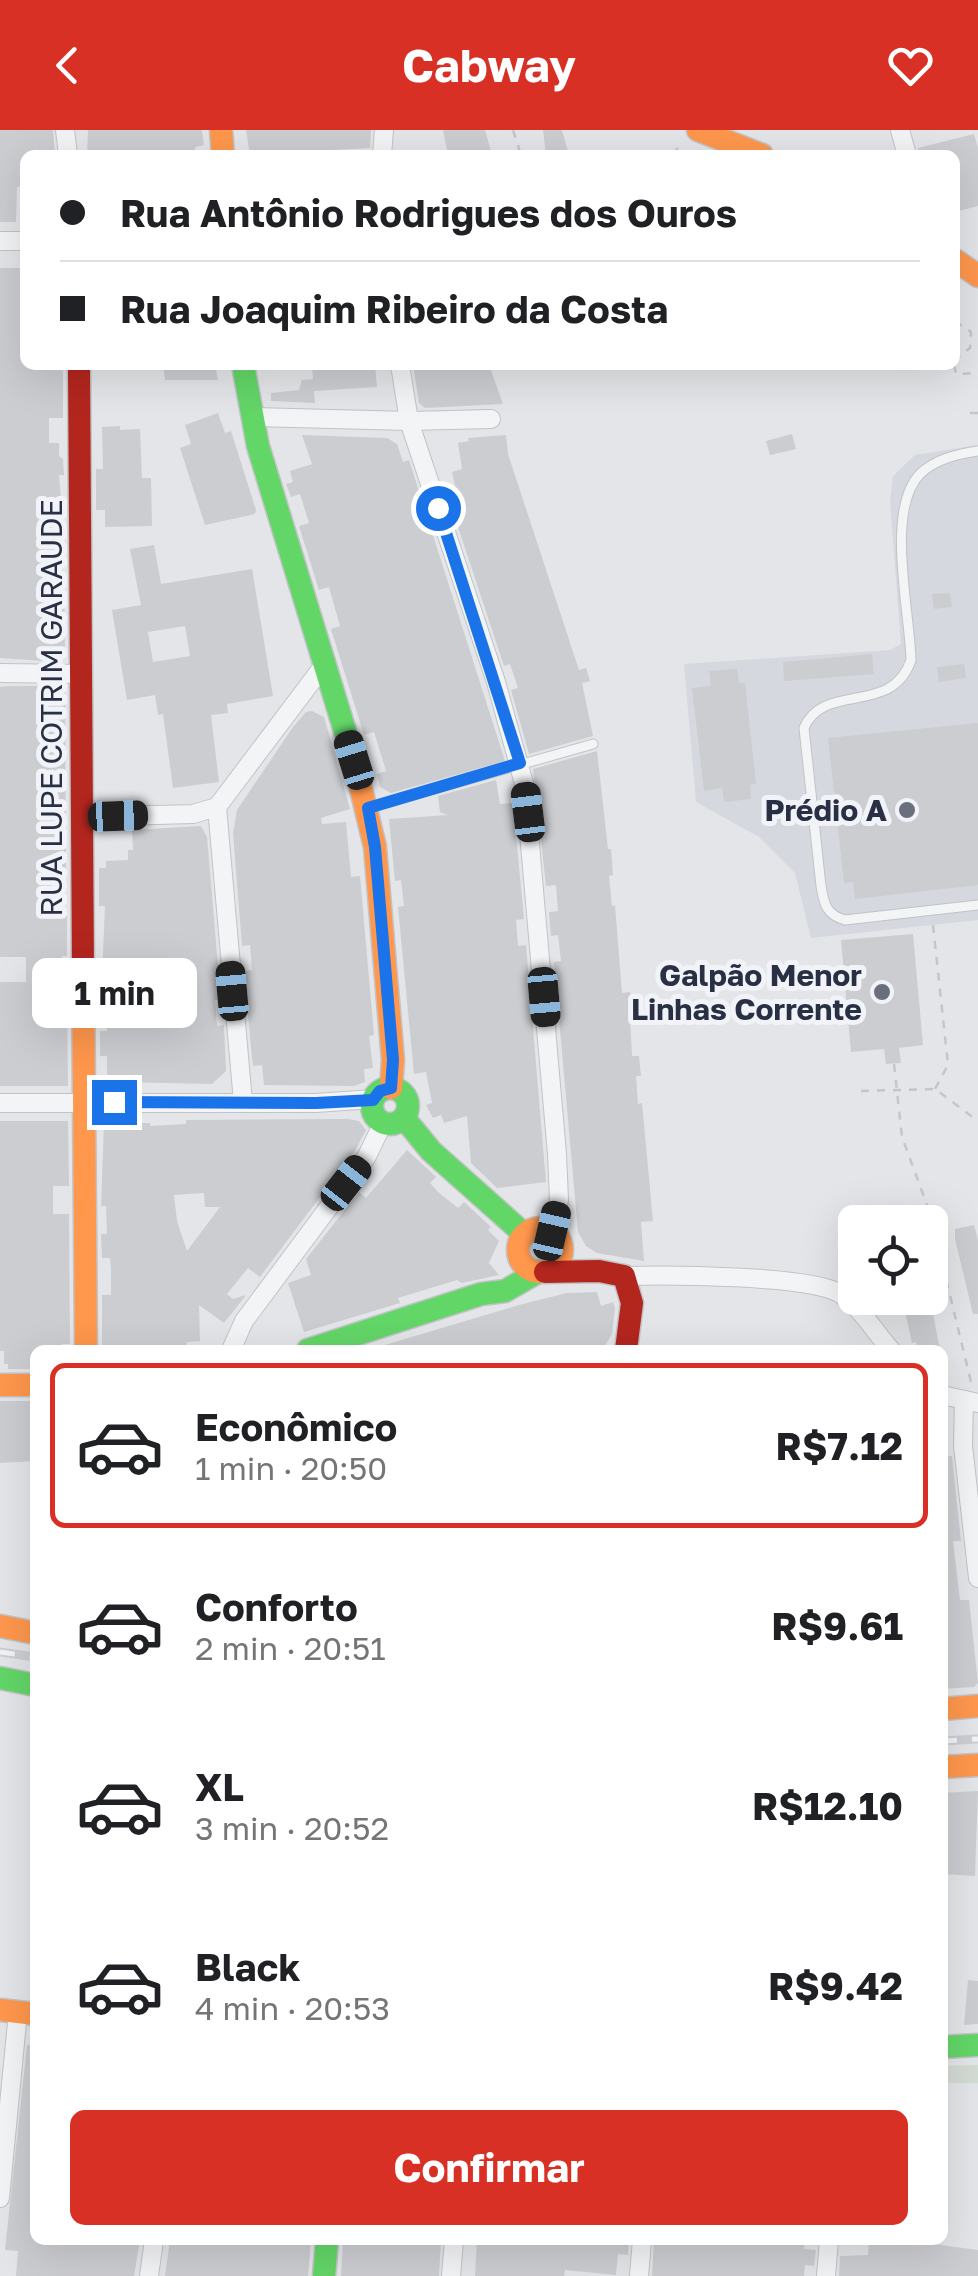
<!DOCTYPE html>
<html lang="pt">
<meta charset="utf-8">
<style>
body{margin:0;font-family:"Golos Text",sans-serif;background:#f2f2f2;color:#202124;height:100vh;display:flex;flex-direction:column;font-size:38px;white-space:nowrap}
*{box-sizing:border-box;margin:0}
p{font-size:32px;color:#757577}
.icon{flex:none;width:55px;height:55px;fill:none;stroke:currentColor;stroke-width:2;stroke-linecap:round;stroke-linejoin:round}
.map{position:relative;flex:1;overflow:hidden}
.sheet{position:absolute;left:30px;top:1215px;width:918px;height:900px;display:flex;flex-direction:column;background:#fff;border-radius:15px;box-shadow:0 10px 40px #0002}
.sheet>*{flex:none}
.guide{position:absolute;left:20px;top:20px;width:940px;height:220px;border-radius:15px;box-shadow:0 10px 40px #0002;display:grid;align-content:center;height:220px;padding:0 40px;background:#fff}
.buttons{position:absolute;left:838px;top:1075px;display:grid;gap:20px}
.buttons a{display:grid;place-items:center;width:110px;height:110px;border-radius:15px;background:#fff;box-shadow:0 10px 40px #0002;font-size:50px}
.end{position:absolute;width:45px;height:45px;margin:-22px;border:12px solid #1a73e8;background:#fff;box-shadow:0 0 0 5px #fff}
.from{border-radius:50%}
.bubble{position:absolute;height:70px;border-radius:15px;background:#fff;box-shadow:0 10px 40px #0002;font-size:32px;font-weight:700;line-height:70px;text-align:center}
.car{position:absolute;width:30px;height:60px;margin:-30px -15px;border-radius:12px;box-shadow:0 0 8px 2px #0007;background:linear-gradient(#222 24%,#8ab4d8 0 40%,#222 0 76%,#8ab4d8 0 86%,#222 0)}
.guide b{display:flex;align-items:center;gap:35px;height:95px;font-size:38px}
.guide b+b{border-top:2px solid #e0e0e0}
.guide i{width:25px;height:25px;background:#202124}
ul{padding:18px 0 0;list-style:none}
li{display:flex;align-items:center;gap:30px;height:165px;margin:0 20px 15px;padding:0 20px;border:5px solid transparent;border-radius:15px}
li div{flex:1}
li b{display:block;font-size:38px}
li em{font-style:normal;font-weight:700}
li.selected{border-color:#d93025}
li>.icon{width:90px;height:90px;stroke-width:1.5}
.primary-button{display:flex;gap:20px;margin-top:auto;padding:20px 40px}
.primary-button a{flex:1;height:115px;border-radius:15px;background:#d93025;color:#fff;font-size:40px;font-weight:700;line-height:115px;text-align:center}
header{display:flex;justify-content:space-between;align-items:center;height:130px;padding:0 40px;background:#d93025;color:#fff;font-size:45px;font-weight:700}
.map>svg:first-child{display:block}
</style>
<header><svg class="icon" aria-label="back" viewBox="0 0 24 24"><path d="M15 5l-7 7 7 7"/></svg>Cabway<svg class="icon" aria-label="heart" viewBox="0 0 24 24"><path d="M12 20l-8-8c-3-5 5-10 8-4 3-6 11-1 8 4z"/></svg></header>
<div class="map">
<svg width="978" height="2146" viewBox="0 0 978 2146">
<rect width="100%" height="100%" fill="#e4e5e8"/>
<path fill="#d5d8df" d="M978,315V790L811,808L795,743L759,707L696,672L684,534L890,520L901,514L890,371L893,346L915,325Z"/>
<path fill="#d3dcd4" d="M978,1935V1953H943V1936Z"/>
<g fill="#cccdd1" fill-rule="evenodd">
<path d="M0,0H53L55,25H25V56L17,57L16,92H0Z"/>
<path d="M88,0H202L204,15L195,17L196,25H87Z"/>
<path d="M246,0H371L370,18L316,21L317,25H250Z"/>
<path d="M443,0H485L492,25H448Z"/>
<path d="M543,0H562L569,25H546Z"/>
<path d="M974,4L978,18V76L955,82V25H919L918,18Z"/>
<path d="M0,138H25V235H63V288H49V313H59V326L63,329L64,345H59L64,404H59L60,454H64L65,527L40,528L44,531L0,528Z"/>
<path d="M163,235H215L218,250H165Z"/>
<path d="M312,235H375L377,257L314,261L315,273L271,271V263L299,260L302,250L313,249Z"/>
<path d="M413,235H489L503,274L425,278L419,273Z"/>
<path d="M218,283L225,303L231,301L256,380L255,384L205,395L180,318L191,314L185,295Z"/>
<path d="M120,296V300L140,299L142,348H151L152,396L105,397V380H96V339H103L102,297Z"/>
<path d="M792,304L796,319L770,325L766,311Z"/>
<path d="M302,305L387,308L397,314L403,332L409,330L505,631L391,663L380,657L377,644L386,641L374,602L364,605L331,499L340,496L329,457L319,460L299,396L309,393L304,377L300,364L291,367L286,354L293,352L290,341L312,334Z"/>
<path d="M506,305L508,324L579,540L586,538L590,551L582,553L593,606L529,624L511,560L518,558L510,534L504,536L457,394L463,392L452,342L462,339L458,313L469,311L468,308Z"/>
<path d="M154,415L161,454L252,439L273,566L227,574L228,583L211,585L219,652L173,658L163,584L158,585L155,565L127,570L112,480L141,475L130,419ZM185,496L190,526L153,532L148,502Z"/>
<path d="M950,463L952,477L934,479L932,464Z"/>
<path d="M872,524L874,544L784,551L783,532Z"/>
<path d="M964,534L966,548L939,552L937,537Z"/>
<path d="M737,539L739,553H745L756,654L750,655L751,669L724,672L722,658L704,661L692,558L711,556L709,541Z"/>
<path d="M9,556H65L66,746L51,748L52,780H67V826H62L63,882H67L68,956H0V852H26V827H0V557Z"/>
<path d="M312,581L324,587L350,679L321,688L322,694L346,692L351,747L360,746L374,905L369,906L373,938L364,939L365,952L354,956L264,955L262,935L253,936L252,928L244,841L252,840L250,815L242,816L233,703L237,680L293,597L306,582Z"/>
<path d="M978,593V755L855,769L853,752L844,753L828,608Z"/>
<path d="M597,621L608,719H611L613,745L609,746L612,776L615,775L622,863L630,862L634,887L630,888L632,926H639L641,946H636L638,974L642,973L653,1091L641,1092L644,1131L597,1123L586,1116L578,1102L554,832L561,831L558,805L551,806L549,782L558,781L556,755L546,756L533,639Z"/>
<path d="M496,650L500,674L512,673L518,726L524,789L516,790L518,816L526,815L546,1052L497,1058L471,1033L467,986L444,993L441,985L433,988L426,975L432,973L426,942L414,944L398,777L404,776L401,750L395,751L389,689L448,685L440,682L438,666Z"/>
<path d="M201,696L207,707L221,870H215L217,896L224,895L226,941L212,954L120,952V955H107V926H100V901H107V846H102L105,776H99V738H106V731L128,730V720H133L132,700Z"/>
<path d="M913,804L923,915L899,918L901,933L886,934L884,919L851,922L841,810Z"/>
<path d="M348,989L359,991L366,1000L356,1019L260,1147L248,1138L227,1164L233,1169L246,1165L224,1193L199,1175L200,1211L187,1212L185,1220H102V1165H111V1138L110,1128H102L101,1104H107L106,1076H101L104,994L150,993V996L186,994V990ZM204,1063L205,1077H220L187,1121L177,1091L174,1065Z"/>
<path d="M0,991H68L69,1056H53V1084H69L70,1214H62V1220H35V1239H8V1234H4V1221H0Z"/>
<path d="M407,1020L436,1047L430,1053L438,1062L458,1078L464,1072L491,1097L488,1100L499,1111L489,1133L499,1145L462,1153L457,1150L398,1168L400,1173L304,1202L288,1153L311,1145L306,1129L359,1062L366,1068Z"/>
<path d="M974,1095L978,1110V1184H973L955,1109V1099Z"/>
<path d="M597,1162L601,1176L613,1172L615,1178L612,1204L602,1220H378V1217L519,1175L567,1163Z"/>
<path d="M902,1168H930L940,1220H918L916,1212L912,1213Z"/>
<path d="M0,1271H35V1331L0,1333Z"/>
<path d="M952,1326L961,1411H953L960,1470H969L978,1553L974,1557L942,1559V1327Z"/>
<path d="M978,1661L975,1746L942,1744V1663Z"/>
<path d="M968,1850L978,1851V1894L964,1895Z"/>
<path d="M27,1915H35V2110H140L134,2146H16L18,2121L5,2120Z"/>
<path d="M170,2110H311L308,2146H165Z"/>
<path d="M359,2110H441L439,2146H341L343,2114L359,2115Z"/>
<path d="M477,2110H629L628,2125L618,2124L616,2145L565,2140L564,2146H475Z"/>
<path d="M654,2110H805L804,2119L816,2120L814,2136L805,2135L804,2146H652Z"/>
<path d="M869,2110H904L978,2120V2146H839L840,2126L868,2125Z"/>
</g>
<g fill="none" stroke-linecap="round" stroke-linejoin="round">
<g stroke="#c2c3c6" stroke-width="11">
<g id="lane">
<path d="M978,321C958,324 935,329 920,344C885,380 910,482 911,530C892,587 824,551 804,598L821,756C824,775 827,785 845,790L978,775"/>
<path d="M371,677L593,614"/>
</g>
</g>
<g stroke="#c2c3c6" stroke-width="20">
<g id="street">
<path d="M65,0L68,25"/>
<path d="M900,0L907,25"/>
<path d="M382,25L384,0"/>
<path d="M0,111H25"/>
<path d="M400,235L409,291L496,552L525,657L557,1024L559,1070L552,1101"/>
<path d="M251,287L409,291L491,289"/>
<path d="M0,543L80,544"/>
<path d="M81,687L193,684L217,677"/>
<path d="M243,972L217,677L324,535"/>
<path d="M0,973H316L373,969"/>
<path d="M624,1146C667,1145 806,1145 839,1163C859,1175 875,1202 891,1220"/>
<path d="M231,1220L244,1191L367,1026L383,993"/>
<path d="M942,1265L978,1273"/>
<path d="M964,1270L963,1316L978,1448"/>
<path d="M0,2068L18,1882"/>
<path d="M149,2146L154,2110"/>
<path d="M451,2146L454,2110"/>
<path d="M639,2146L642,2110"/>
<path d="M826,2146L829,2110"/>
</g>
</g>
<g stroke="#c2c3c6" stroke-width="25">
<g id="fast">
<path d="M243,235L258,316L355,634"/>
<circle cx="390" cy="976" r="18"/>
<path d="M404,988L431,1021L524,1104"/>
<path d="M308,1220L481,1164L505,1161L538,1142"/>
<path d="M0,1548L35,1555"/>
<path d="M942,1917L978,1915"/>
<path d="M324,2146L327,2110"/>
</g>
</g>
<g stroke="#c2c3c6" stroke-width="25">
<g id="slow">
<path d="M221,0L223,25"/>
<path d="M698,0L762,25"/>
<path d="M955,130L978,146"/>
<path d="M355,634L375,717L393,930L391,958"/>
<path d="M83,841L86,1220"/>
<circle cx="540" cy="1120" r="22"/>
<path d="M0,1255H35"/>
<path d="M0,1496L35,1503"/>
<path d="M942,1579L978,1576"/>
<path d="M942,1637L978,1635"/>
<path d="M0,1880L35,1884"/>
</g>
</g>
<g stroke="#c2c3c6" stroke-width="25">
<g id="jam">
<path d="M79,235L83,841"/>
<path d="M545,1142L599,1141L624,1146L632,1173L626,1220"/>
</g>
</g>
<g stroke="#c5c6cb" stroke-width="2.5" stroke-dasharray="8 8" stroke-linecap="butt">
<path d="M513,0L521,25"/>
<path d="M505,25L518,21"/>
<path d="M674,25L680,13"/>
<path d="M955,191L971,202L970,218L955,230"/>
<path d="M861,235L901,239L939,235"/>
<path d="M954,235L956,244L978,243"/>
<path d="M970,283H978"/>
<path d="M933,795L948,935L935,959"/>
<path d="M894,934L902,1007L930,1083L971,1252"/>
<path d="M861,961L935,959L978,991"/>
</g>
<use href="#lane" stroke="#f3f4f6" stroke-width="9"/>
<use href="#street" stroke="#f3f4f6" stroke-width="18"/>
<use href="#fast" stroke="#63d668" stroke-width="22"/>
<use href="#slow" stroke="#ff974d" stroke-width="22"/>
<use href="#jam" stroke="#b3261e" stroke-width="22"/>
<g stroke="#ccced1" stroke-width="9">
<g id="rail">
<path d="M0,1522L35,1527"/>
<path d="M942,1611L978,1609"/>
</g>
</g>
<use href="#rail" stroke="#f1f3f8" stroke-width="5" stroke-dasharray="15" stroke-linecap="butt"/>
</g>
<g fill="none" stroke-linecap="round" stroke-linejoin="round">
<path stroke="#1a73e8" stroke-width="12" d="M114,972L316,973L373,970L380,961L391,958L393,930L375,717L368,678L520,633L438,378"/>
</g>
<g fill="#6a6f7d" stroke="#f1f3f8" stroke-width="4">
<circle cx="907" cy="680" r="10"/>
<circle cx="882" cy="862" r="10"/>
</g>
<g text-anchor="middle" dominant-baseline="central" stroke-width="10" stroke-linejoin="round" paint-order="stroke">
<g font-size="30" fill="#293043" stroke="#f1f3f8">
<text transform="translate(51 578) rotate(-90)">RUA LUPE COTRIM GARAUDE</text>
</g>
<g font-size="30" font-weight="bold" fill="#293043" stroke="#f1f3f8" text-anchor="end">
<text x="887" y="680">Prédio A</text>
<text x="862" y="845">Galpão Menor<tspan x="862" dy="34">Linhas Corrente</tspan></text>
</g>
</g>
</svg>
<div class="buttons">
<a><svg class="icon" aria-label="locate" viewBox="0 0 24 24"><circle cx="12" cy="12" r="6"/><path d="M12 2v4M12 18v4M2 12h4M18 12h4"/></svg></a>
</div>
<i class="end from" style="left:438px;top:378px"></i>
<i class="end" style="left:114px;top:972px"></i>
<div class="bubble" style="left:32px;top:828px;width:165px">1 min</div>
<i class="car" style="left:354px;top:630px;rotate:343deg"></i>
<i class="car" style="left:528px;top:682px;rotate:353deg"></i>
<i class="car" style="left:118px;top:686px;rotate:88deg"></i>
<i class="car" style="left:232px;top:861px;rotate:355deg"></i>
<i class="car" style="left:544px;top:867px;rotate:175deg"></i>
<i class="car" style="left:346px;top:1053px;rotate:38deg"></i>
<i class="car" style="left:552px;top:1101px;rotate:13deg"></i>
<div class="guide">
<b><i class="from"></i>Rua Antônio Rodrigues dos Ouros</b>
<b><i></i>Rua Joaquim Ribeiro da Costa</b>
</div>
<section class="sheet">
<ul>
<li class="selected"><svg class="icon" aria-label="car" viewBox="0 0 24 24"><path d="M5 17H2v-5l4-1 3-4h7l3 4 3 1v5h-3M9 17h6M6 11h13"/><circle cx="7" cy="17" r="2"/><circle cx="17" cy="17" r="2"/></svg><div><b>Econômico</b><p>1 min · 20:50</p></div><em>R$7.12</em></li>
<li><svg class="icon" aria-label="car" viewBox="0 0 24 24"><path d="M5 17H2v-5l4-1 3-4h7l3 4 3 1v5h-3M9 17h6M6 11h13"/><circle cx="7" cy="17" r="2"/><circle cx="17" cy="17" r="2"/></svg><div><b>Conforto</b><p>2 min · 20:51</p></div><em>R$9.61</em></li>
<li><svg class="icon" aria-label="car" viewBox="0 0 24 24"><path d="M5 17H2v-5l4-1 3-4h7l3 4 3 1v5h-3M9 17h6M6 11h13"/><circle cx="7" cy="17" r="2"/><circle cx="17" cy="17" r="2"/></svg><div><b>XL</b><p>3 min · 20:52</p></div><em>R$12.10</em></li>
<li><svg class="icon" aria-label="car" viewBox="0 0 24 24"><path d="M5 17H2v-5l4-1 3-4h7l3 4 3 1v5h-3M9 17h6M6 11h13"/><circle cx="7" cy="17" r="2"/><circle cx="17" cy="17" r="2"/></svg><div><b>Black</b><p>4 min · 20:53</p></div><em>R$9.42</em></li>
</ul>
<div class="primary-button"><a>Confirmar</a></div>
</section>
</div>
